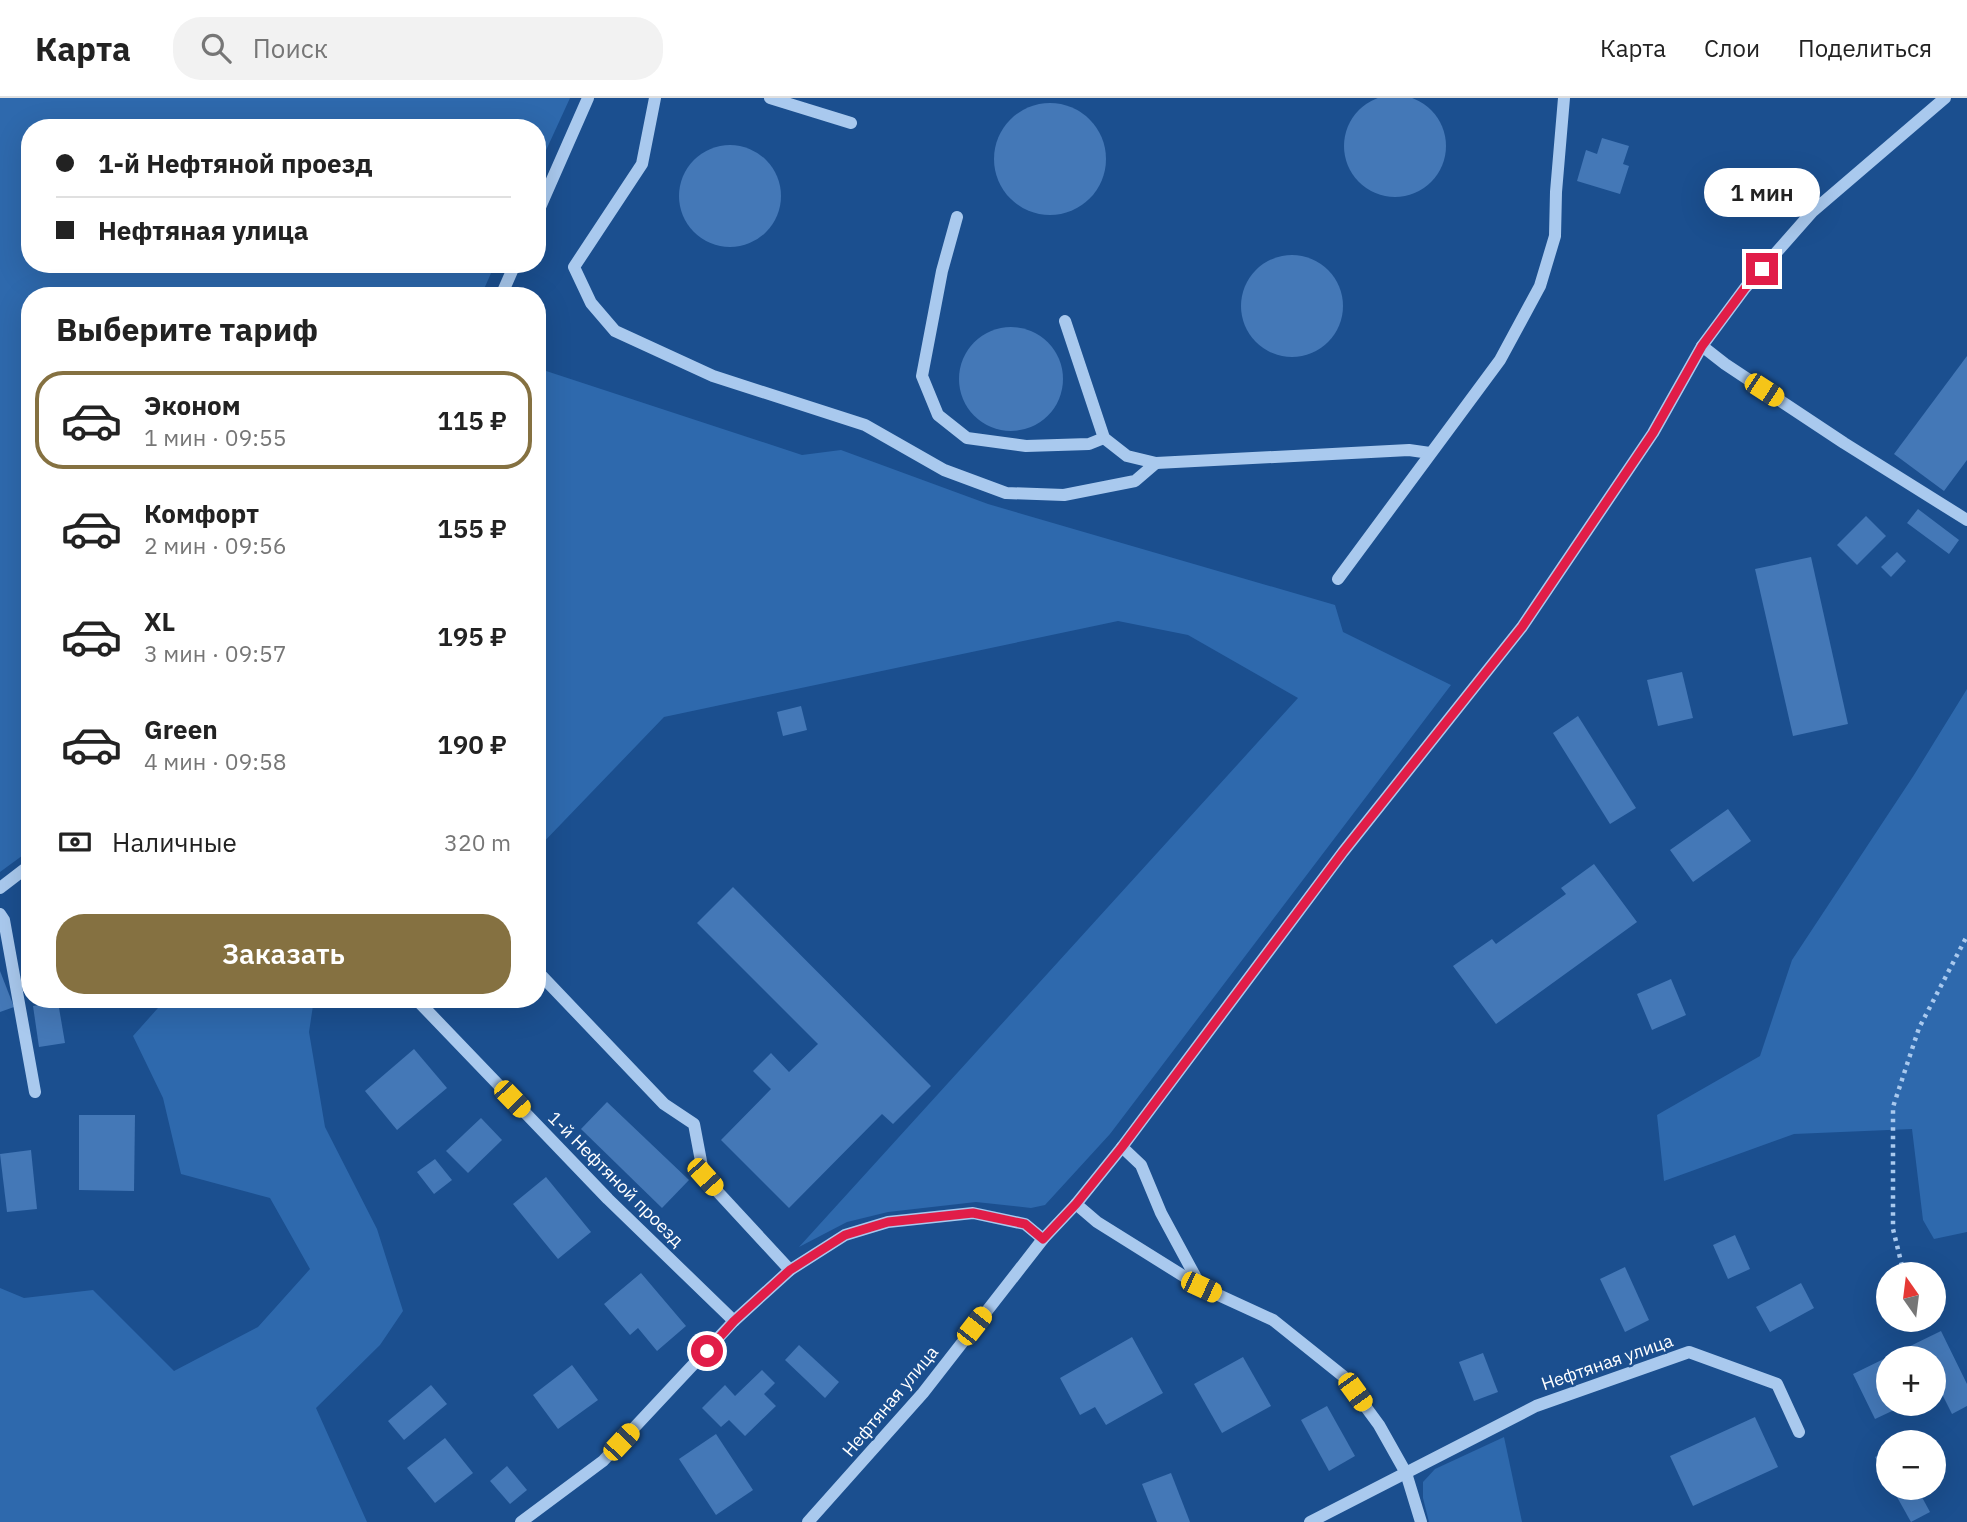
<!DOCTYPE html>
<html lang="ru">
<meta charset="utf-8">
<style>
body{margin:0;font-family:"IBM Plex Sans",sans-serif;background:#f2f2f2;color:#222;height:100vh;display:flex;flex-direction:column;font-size:26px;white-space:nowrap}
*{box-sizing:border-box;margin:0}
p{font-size:23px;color:#767676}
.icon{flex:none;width:38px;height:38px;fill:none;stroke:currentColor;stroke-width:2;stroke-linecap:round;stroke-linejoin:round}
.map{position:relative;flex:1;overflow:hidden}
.drawer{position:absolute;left:21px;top:189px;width:525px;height:721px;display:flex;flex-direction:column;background:#fff;border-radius:28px;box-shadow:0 7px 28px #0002}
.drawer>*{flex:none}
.top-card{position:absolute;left:21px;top:21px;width:525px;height:154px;border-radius:28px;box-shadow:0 7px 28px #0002;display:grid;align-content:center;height:154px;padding:0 35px;background:#fff}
.needle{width:46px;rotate:346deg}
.tools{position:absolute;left:1876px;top:1164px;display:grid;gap:14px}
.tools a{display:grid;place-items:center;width:70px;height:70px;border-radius:50%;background:#fff;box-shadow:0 7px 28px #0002;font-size:35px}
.end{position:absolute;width:32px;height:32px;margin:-16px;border:9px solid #e11d48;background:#fff;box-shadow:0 0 0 4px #fff}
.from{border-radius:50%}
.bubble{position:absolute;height:49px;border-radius:24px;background:#fff;box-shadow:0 7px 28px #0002;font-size:23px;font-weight:600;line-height:49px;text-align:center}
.car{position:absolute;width:21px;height:42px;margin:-21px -10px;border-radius:9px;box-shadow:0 0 5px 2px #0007;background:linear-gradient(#f5c518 24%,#345 0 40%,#f5c518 0 76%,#345 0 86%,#f5c518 0)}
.top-card b{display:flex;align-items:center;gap:24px;height:66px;font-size:26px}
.top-card b+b{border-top:2px solid #e0e0e0}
.top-card i{width:18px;height:18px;background:#222}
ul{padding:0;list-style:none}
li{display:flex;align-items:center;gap:21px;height:98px;margin:0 14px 10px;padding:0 21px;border:4px solid transparent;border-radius:28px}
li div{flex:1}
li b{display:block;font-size:26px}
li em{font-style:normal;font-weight:600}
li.current{border-color:#857141}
li>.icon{width:63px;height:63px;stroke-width:1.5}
h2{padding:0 35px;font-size:32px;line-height:84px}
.pay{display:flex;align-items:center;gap:18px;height:77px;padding:0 35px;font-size:26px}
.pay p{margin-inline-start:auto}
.cta{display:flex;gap:14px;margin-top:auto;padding:14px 35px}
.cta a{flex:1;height:80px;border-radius:28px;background:#857141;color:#fff;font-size:28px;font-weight:600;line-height:80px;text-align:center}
header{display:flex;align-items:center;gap:42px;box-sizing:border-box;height:98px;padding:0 35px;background:#fff;border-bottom:2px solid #e0e0e0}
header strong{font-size:33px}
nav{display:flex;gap:38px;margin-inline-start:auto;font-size:24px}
.search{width:490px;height:63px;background:#f2f2f2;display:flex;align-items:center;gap:18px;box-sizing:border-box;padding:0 24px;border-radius:28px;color:#767676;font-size:26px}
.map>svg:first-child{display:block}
</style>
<header>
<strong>Карта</strong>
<div class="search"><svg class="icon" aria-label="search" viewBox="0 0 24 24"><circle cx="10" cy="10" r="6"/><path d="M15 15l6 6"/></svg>Поиск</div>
<nav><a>Карта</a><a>Слои</a><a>Поделиться</a></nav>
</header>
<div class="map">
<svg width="1967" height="1424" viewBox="0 0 1967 1424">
<rect width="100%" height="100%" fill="#1b4f8f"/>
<g fill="#2e69ad">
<path d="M0,0H570L537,72V30H30V166H495L481,198H30V752L0,774Z"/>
<path d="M537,270L802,357L841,352L988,406L1335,507L1343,534L1451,587L1110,1036L1045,1107L1031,1110L976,1104L888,1114L847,1124L799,1149L1298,600L1188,537L1118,523L664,619L537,751Z"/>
<path d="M1967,591V1134L1934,1141L1923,1122L1912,1031L1794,1036L1664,1083L1657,1017L1760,958L1792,862L1914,677Z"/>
<path d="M166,901H314L309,934L325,1029L377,1131L403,1213L380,1247L316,1310L367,1424H0V1190L24,1200L93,1192L174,1273L258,1229L310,1171L270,1100L181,1076L163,1000L133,938Z"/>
<path d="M1504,1339L1522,1424H1429L1423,1400V1384L1435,1371Z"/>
</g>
<g fill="#4478b7">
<circle cx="1395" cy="48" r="51"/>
<circle cx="1050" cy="61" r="56"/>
<path d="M1602,40L1629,48L1623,66L1629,68L1620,96L1577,83L1586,52L1597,56Z"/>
<circle cx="730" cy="98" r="51"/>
<circle cx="1292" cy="208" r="51"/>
<circle cx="1011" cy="281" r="52"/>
<path d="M1967,258V362L1944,393L1894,356Z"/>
<path d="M1918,411L1959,442L1949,456L1907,425Z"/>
<path d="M1866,418L1886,438L1857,467L1837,447Z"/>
<path d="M1897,454L1906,463L1891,479L1881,469Z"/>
<path d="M1811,459L1848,626L1793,638L1755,471Z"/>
<path d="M1682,574L1693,620L1658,628L1647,582Z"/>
<path d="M801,608L807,632L783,638L777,614Z"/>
<path d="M1578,618L1636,710L1610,726L1553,635Z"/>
<path d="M1728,711L1751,743L1693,784L1670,752Z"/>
<path d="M1594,766L1637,824L1496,926L1453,868L1492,841L1496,846L1566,796L1561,790Z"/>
<path d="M733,789L931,988L893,1026L882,1016L789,1110L721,1042L771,991L753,973L771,955L789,974L818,946L697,825Z"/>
<path d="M0,873L14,909L0,914Z"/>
<path d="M1671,881L1686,917L1652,932L1637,896Z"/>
<path d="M58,904L65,945L39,949L33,908Z"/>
<path d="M414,951L447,990L397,1032L365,993Z"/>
<path d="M607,1004L689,1082L662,1110L581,1031Z"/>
<path d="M79,1017H135L134,1093L79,1092Z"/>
<path d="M481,1020L502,1042L468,1075L446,1053Z"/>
<path d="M31,1052L37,1111L7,1114L0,1056Z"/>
<path d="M435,1061L452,1082L434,1096L417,1074Z"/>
<path d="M546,1079L591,1134L558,1161L513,1106Z"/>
<path d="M1735,1137L1750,1171L1728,1181L1713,1147Z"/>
<path d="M1625,1169L1649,1222L1625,1234L1600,1181Z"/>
<path d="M641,1175L686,1228L657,1253L638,1230L630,1237L604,1206Z"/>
<path d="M1801,1185L1814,1210L1770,1234L1756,1209Z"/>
<path d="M1941,1233L1967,1286V1308L1952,1316L1939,1290L1934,1293V1260H1888V1306H1907L1875,1321L1853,1276Z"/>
<path d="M1132,1239L1163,1295L1106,1327L1095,1309L1080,1317L1060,1280Z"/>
<path d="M799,1247L839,1284L825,1300L785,1262Z"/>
<path d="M1483,1255L1498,1294L1474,1303L1459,1264Z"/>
<path d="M1243,1259L1271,1308L1222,1335L1194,1286Z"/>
<path d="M572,1267L598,1302L558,1331L533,1297Z"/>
<path d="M762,1272L775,1285L764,1296L776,1308L745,1338L729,1322L721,1329L702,1310L725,1287L735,1298Z"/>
<path d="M431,1287L447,1306L404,1342L388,1323Z"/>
<path d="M1327,1308L1355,1358L1329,1373L1301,1322Z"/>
<path d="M1755,1319L1778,1369L1693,1408L1670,1358Z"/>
<path d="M716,1336L753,1392L716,1417L679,1361Z"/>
<path d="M445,1340L473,1375L435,1405L407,1370Z"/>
<path d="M1888,1352V1383L1875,1359Z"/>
<path d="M507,1368L527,1392L510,1406L490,1383Z"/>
<path d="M1171,1375L1190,1424H1157L1142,1386Z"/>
<path d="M1892,1390H1917L1930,1414L1911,1424Z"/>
</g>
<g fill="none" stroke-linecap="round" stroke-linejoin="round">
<path stroke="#a9c9ee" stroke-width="4.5" stroke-dasharray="3.5 5" stroke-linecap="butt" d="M1904,1176L1893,1131V1009L1919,930L1967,838"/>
<g stroke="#a9c9ee" stroke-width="12">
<path d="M655,0L642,66L574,169L591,205L615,233L713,278L865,327L944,372L1006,395L1064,397L1135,383L1156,365"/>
<path d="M770,0L851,25"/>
<path d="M537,116L588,0"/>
<path d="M957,119L942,173L922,278L938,317L967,340L1026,348L1089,346L1104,340"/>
<path d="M501,198L515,166"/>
<path d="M1065,223L1104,340L1127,358L1156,365L1409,352L1430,355"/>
<path d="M1702,248L1725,266L1844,345L1967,422"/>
<path d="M1338,481L1500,262L1540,188L1555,138L1556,94L1564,0"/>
<path d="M0,790L30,767"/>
<path d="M0,816L4,822L35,994"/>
<path d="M537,873L664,1006L694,1026L704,1079L790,1172"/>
<path d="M416,901L608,1101L734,1223L603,1363L521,1424"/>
<path d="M1122,1049L1141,1067L1161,1115L1201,1189"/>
<path d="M1076,1106L1097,1124L1201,1189L1273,1222L1343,1278L1379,1327L1406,1375L1421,1424"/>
<path d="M734,1223L790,1172L845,1137L888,1124L973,1115L1025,1126L1043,1141"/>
<path d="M808,1424L923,1295L1043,1141L1076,1106L1122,1049L1343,754L1522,529L1653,335L1702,248L1745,190L1812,114L1945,0"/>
<path d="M1310,1424L1536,1308L1689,1254L1777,1286L1799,1334"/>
</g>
</g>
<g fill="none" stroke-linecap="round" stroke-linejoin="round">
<path stroke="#e11d48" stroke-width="9" d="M707,1253L734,1223L790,1172L845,1137L888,1124L973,1115L1025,1126L1043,1141L1076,1106L1122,1049L1343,754L1522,529L1653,335L1702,248L1745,190L1762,171"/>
</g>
<g text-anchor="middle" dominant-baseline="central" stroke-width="5" stroke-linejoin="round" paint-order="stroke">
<g font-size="18" fill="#fff" stroke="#1b4f8f">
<text transform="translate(616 1081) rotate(45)">1-й Нефтяной проезд</text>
<text transform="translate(1607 1264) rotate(-19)">Нефтяная улица</text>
<text transform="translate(890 1303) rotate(-50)">Нефтяная улица</text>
</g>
</g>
</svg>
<div class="tools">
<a><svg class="needle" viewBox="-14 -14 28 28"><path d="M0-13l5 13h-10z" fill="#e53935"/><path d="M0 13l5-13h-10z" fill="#767676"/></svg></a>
<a>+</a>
<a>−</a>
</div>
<i class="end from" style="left:707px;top:1253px"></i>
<i class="end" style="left:1762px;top:171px"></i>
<div class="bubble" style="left:1704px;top:70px;width:116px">1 мин</div>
<i class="car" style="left:1764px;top:292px;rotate:123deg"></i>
<i class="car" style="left:512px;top:1001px;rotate:136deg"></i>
<i class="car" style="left:705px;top:1079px;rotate:138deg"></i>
<i class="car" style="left:1201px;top:1189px;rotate:115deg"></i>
<i class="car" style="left:974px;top:1228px;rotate:38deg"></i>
<i class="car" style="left:1355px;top:1294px;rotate:144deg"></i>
<i class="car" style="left:621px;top:1344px;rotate:43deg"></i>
<div class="top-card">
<b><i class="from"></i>1-й Нефтяной проезд</b>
<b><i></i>Нефтяная улица</b>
</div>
<section class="drawer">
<h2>Выберите тариф</h2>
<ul>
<li class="current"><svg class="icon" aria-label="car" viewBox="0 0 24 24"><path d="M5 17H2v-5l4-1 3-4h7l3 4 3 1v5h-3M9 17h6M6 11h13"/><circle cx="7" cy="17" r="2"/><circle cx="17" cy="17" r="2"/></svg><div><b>Эконом</b><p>1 мин · 09:55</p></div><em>115 ₽</em></li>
<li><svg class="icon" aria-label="car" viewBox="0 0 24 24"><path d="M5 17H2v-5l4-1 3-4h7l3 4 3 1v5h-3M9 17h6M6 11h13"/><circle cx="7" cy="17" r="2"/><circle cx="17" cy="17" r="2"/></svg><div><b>Комфорт</b><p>2 мин · 09:56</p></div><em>155 ₽</em></li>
<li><svg class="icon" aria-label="car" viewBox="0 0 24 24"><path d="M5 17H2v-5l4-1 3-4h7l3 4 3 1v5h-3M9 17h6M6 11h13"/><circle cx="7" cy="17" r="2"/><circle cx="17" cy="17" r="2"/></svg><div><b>XL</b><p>3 мин · 09:57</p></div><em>195 ₽</em></li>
<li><svg class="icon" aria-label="car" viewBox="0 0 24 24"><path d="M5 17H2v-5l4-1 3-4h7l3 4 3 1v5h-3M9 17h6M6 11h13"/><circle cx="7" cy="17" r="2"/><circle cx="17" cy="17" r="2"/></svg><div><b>Green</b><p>4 мин · 09:58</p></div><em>190 ₽</em></li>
</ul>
<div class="pay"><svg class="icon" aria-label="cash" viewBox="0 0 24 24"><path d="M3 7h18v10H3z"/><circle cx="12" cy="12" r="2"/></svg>Наличные<p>320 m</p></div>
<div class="cta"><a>Заказать</a></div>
</section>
</div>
